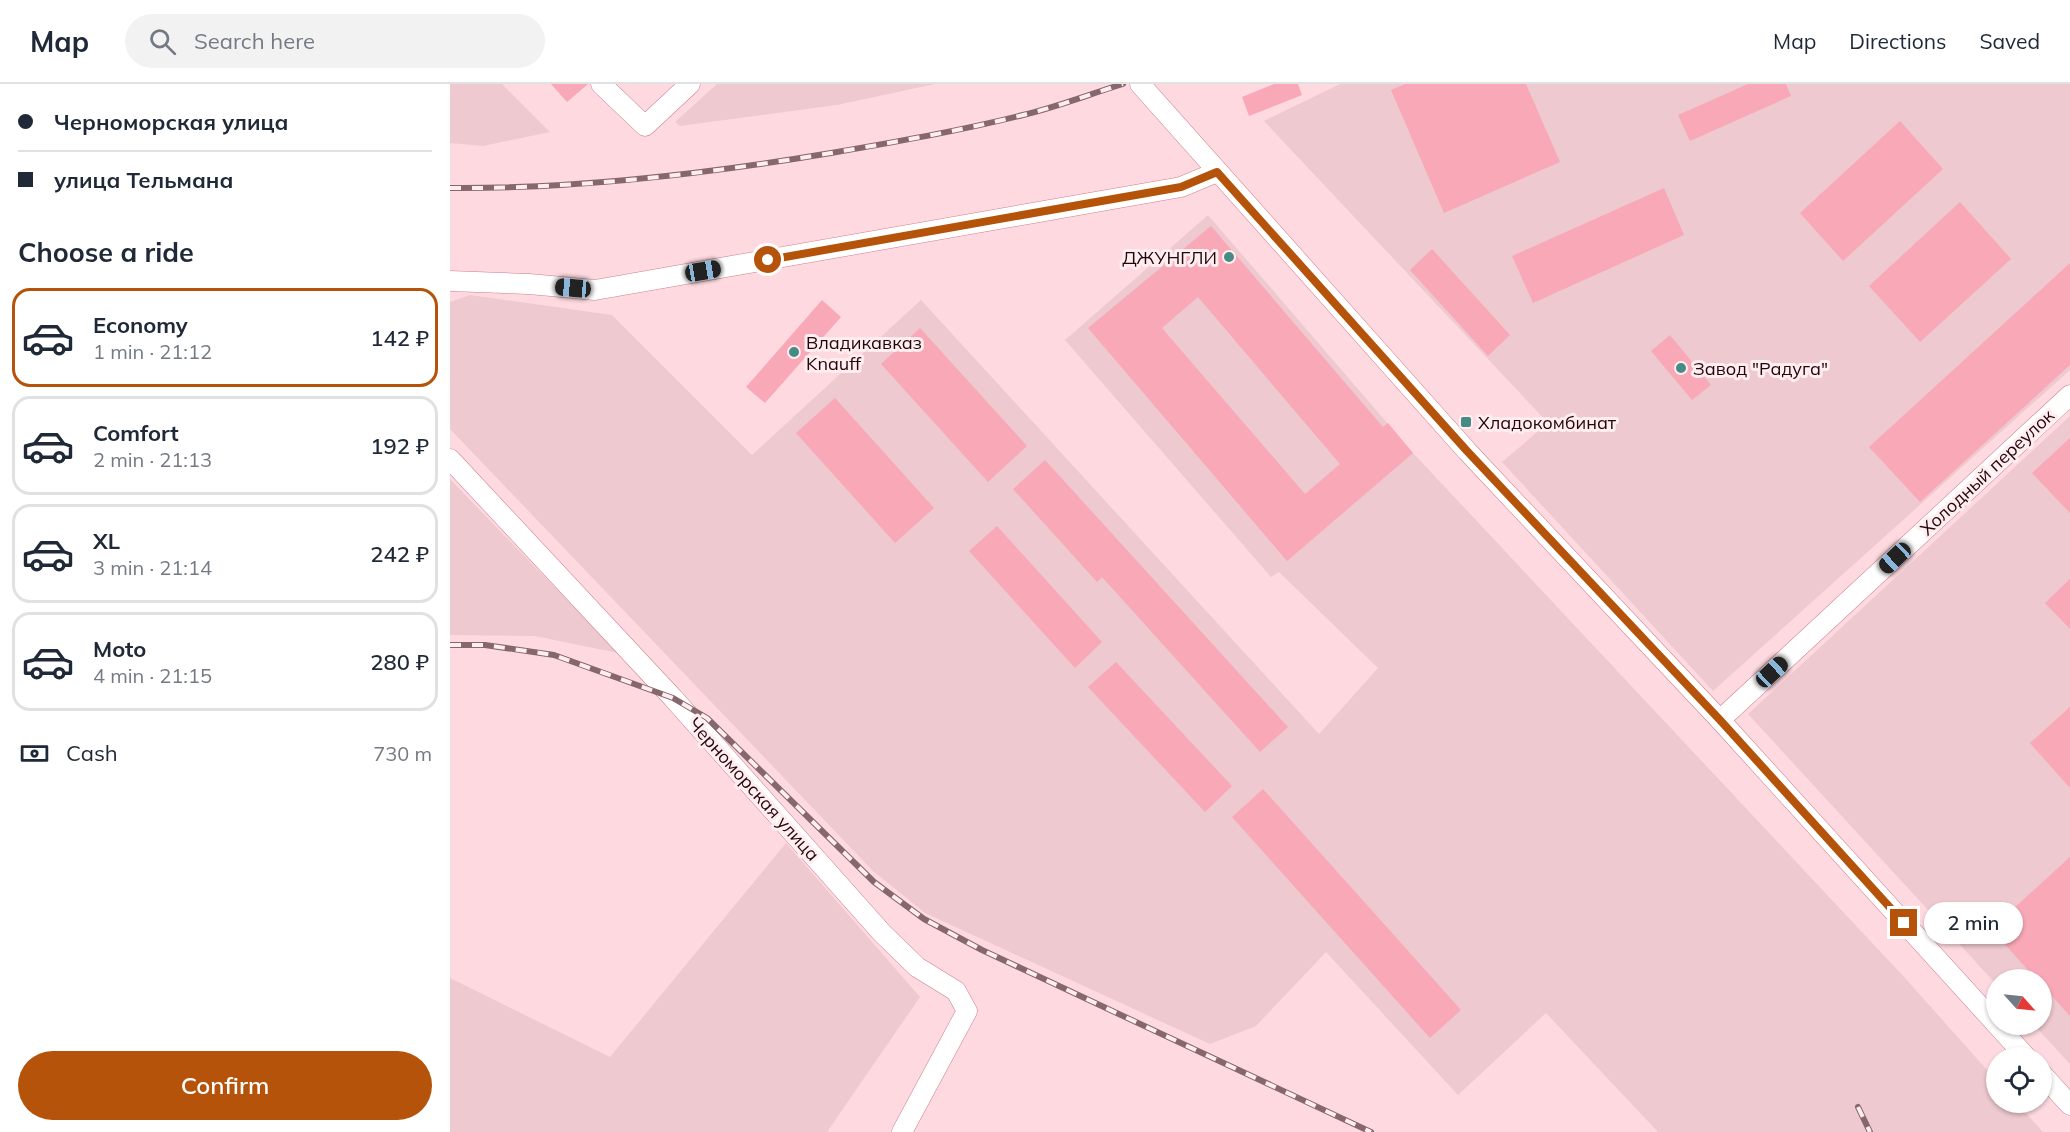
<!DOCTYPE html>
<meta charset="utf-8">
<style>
body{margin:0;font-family:Mulish,sans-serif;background:#f2f2f3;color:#1f2937;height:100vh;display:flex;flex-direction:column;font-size:22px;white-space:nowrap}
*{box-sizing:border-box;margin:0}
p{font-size:20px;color:#747a83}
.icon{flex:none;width:33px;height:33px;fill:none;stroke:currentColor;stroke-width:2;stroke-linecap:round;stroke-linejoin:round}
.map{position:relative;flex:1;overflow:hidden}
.panel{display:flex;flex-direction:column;background:#fff;width:450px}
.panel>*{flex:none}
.banner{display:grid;align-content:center;height:132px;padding:0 18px;background:#fff}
.needle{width:39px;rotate:117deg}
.fabs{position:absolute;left:1536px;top:885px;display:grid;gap:12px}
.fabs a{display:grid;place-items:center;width:66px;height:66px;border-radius:50%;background:#fff;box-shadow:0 2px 4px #0004;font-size:30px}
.end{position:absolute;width:27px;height:27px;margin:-14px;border:8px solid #b45309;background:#fff;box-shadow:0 0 0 3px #fff}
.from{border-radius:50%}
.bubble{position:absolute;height:42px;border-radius:21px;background:#fff;box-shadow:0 2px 4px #0004;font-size:20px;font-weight:600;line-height:42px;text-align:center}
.car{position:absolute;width:18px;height:36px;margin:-18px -9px;border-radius:8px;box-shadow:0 0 4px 2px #0007;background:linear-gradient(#222 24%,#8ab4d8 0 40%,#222 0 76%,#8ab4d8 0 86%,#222 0)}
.banner b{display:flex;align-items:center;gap:21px;height:57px;font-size:22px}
.banner b+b{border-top:2px solid #e0e1e3}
.banner i{width:15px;height:15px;background:#1f2937}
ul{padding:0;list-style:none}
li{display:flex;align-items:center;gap:18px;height:99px;margin:0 12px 9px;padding:0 6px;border:3px solid #e0e1e3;border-radius:18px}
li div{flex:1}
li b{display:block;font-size:22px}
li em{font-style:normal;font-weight:600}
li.current{border-color:#b45309}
li>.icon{width:54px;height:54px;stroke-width:1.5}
h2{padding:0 18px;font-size:27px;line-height:72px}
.pay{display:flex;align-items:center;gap:15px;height:66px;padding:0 18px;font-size:22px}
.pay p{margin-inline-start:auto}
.action{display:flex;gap:12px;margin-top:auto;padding:12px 18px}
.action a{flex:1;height:69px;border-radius:36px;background:#b45309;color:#fff;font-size:24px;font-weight:600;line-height:69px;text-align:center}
header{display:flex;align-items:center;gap:36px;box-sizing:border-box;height:84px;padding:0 30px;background:#fff;border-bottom:2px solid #e0e1e3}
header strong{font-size:28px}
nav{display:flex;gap:33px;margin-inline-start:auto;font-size:21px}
.search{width:420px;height:54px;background:#f2f2f3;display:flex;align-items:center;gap:15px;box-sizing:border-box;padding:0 21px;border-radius:33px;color:#747a83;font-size:22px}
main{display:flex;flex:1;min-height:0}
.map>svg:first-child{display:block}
</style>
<header>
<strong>Map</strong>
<div class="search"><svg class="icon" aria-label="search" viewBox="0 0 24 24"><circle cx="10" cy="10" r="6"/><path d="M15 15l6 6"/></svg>Search here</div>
<nav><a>Map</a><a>Directions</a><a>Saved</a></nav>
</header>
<main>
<section class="panel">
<div class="banner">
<b><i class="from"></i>Черноморская улица</b>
<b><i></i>улица Тельмана</b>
</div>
<h2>Choose a ride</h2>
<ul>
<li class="current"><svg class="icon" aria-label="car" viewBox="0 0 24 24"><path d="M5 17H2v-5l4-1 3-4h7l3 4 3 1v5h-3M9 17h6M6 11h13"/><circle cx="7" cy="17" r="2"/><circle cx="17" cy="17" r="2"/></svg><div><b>Economy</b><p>1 min · 21:12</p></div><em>142 ₽</em></li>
<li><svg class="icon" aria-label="car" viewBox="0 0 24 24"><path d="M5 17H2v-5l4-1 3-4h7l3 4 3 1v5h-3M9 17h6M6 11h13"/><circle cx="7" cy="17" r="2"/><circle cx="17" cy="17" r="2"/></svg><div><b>Comfort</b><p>2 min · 21:13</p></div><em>192 ₽</em></li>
<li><svg class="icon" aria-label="car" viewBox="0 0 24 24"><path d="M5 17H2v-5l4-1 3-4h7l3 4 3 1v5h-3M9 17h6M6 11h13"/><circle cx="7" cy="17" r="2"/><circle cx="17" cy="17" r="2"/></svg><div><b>XL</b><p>3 min · 21:14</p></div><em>242 ₽</em></li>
<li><svg class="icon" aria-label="car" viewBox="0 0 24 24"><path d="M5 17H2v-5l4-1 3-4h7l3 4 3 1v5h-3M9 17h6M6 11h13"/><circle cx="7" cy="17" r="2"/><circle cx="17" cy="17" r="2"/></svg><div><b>Moto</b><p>4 min · 21:15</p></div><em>280 ₽</em></li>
</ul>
<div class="pay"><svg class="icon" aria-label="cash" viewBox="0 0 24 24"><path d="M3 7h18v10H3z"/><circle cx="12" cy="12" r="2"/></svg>Cash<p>730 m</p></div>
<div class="action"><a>Confirm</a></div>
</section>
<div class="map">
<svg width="1620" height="1048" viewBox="0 0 1620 1048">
<rect width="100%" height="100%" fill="#fedae0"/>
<g fill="#eec9cf">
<path d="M0,0H52L100,48L33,62L0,59Z"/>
<path d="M267,0H485L387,21L230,42L225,38Z"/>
<path d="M890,0H1620V286L1263,607L1052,378L1098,339L814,37Z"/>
<path d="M758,131L964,370L1455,894L1546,996V1018L1567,1019L1593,1048H1208L1096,929L1008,1011L876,868L806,942L760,960L475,829L423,787L0,345V218L20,211L162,231L302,371L471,216L869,650L928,584L829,488L821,493L615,256Z"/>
<path d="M1620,332V980L1584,941L1592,940V896H1546V900L1298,630Z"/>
<path d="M0,395L168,569L85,552L0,551Z"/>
<path d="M336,759L470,913L377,1048H0V894L160,973Z"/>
</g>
<g fill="#f9a8b7" fill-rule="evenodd">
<path d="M101,0H138L117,18Z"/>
<path d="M824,0H848L852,11L799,32L792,13Z"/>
<path d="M955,0H1076L1110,78L994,129L941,6Z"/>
<path d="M1298,0H1336L1341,12L1240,57L1228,31Z"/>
<path d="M1450,37L1493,85L1393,177L1350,129Z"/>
<path d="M1214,104L1234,151L1083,219L1062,172Z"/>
<path d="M1510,118L1561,175L1470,258L1419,202Z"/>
<path d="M761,142L933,343L938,339L963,369L837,477L638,244ZM748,213L890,380L855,410L712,244Z"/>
<path d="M982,165L1060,251L1038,272L960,186Z"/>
<path d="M1620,179V281L1470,418L1419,363Z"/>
<path d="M372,216L391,233L315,319L296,303Z"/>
<path d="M470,244L577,362L538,398L431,280Z"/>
<path d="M1220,251L1261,301L1242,316L1201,267Z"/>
<path d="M385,314L484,424L445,459L346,349Z"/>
<path d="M1620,354V429L1582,389Z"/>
<path d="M595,376L838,643L810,668L652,493L647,498L563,405Z"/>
<path d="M547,442L652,558L625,584L519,467Z"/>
<path d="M1620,495V545L1595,519Z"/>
<path d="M666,578L782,702L755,728L638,603Z"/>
<path d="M1620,623V704L1580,659Z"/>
<path d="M813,705L1011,926L980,954L782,733Z"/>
<path d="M1620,773V932L1592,901V896H1587L1541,845Z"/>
</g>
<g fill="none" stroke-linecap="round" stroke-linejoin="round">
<g stroke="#cd7e8e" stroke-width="21">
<g id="minor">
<path d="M151,0L195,42L240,0"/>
<path d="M690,0L1017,367L1270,636L1577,974"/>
<path d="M0,197L79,200L145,206L731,103L767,88"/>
<path d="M0,375L223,614L432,849L467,883L506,907L517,927L452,1048"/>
<path d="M1270,636L1620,311"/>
<path d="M1592,990L1620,1021"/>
</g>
</g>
<use href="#minor" stroke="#fff" stroke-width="20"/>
<g stroke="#86676d" stroke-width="6">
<g id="rail">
<path d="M0,104C127,105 255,90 381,69C445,58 509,47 573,31C607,23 640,10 673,0"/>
<path d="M0,561H35L104,571L223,614L257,634L424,798L474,835L532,866L921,1048"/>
<path d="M1408,1023L1420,1048"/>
</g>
</g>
<use href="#rail" stroke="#ffedef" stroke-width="4" stroke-dasharray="11" stroke-linecap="butt"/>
</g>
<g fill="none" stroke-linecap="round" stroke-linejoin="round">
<path stroke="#b45309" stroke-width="8" d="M318,176L731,103L767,88L1017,367L1270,636L1454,839"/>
</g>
<g fill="#458c85" stroke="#ffedef" stroke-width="2">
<circle cx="779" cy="173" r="6"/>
<circle cx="344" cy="268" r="6"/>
<circle cx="1231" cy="284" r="6"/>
<rect x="1010" y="332" width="12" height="12" rx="3"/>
</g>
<g text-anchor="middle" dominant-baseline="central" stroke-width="6" stroke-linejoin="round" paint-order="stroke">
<g font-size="18" fill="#22060d" stroke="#ffedef" text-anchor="start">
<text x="767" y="173" text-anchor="end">ДЖУНГЛИ</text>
<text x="356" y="258">Владикавказ<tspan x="356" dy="21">Knauff</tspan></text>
<text x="1243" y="284">Завод "Радуга"</text>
<text x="1028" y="338">Хладокомбинат</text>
</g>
<g font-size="18" fill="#22060d" stroke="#ffedef">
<text transform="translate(1537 388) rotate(-43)">Холодный переулок</text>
<text transform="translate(304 705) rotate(48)">Черноморская улица</text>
</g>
</g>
</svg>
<div class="fabs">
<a><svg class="needle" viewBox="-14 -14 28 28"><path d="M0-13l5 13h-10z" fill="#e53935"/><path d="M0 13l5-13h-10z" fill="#747a83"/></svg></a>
<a><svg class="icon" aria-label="locate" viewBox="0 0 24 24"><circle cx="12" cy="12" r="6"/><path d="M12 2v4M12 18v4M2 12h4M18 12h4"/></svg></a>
</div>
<i class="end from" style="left:318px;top:176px"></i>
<i class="end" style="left:1454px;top:839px"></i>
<div class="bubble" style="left:1474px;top:818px;width:99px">2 min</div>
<i class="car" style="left:253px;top:187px;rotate:80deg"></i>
<i class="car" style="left:123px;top:204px;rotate:275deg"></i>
<i class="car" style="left:1445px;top:474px;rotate:227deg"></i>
<i class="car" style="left:1322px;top:588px;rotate:47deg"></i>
</div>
</main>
